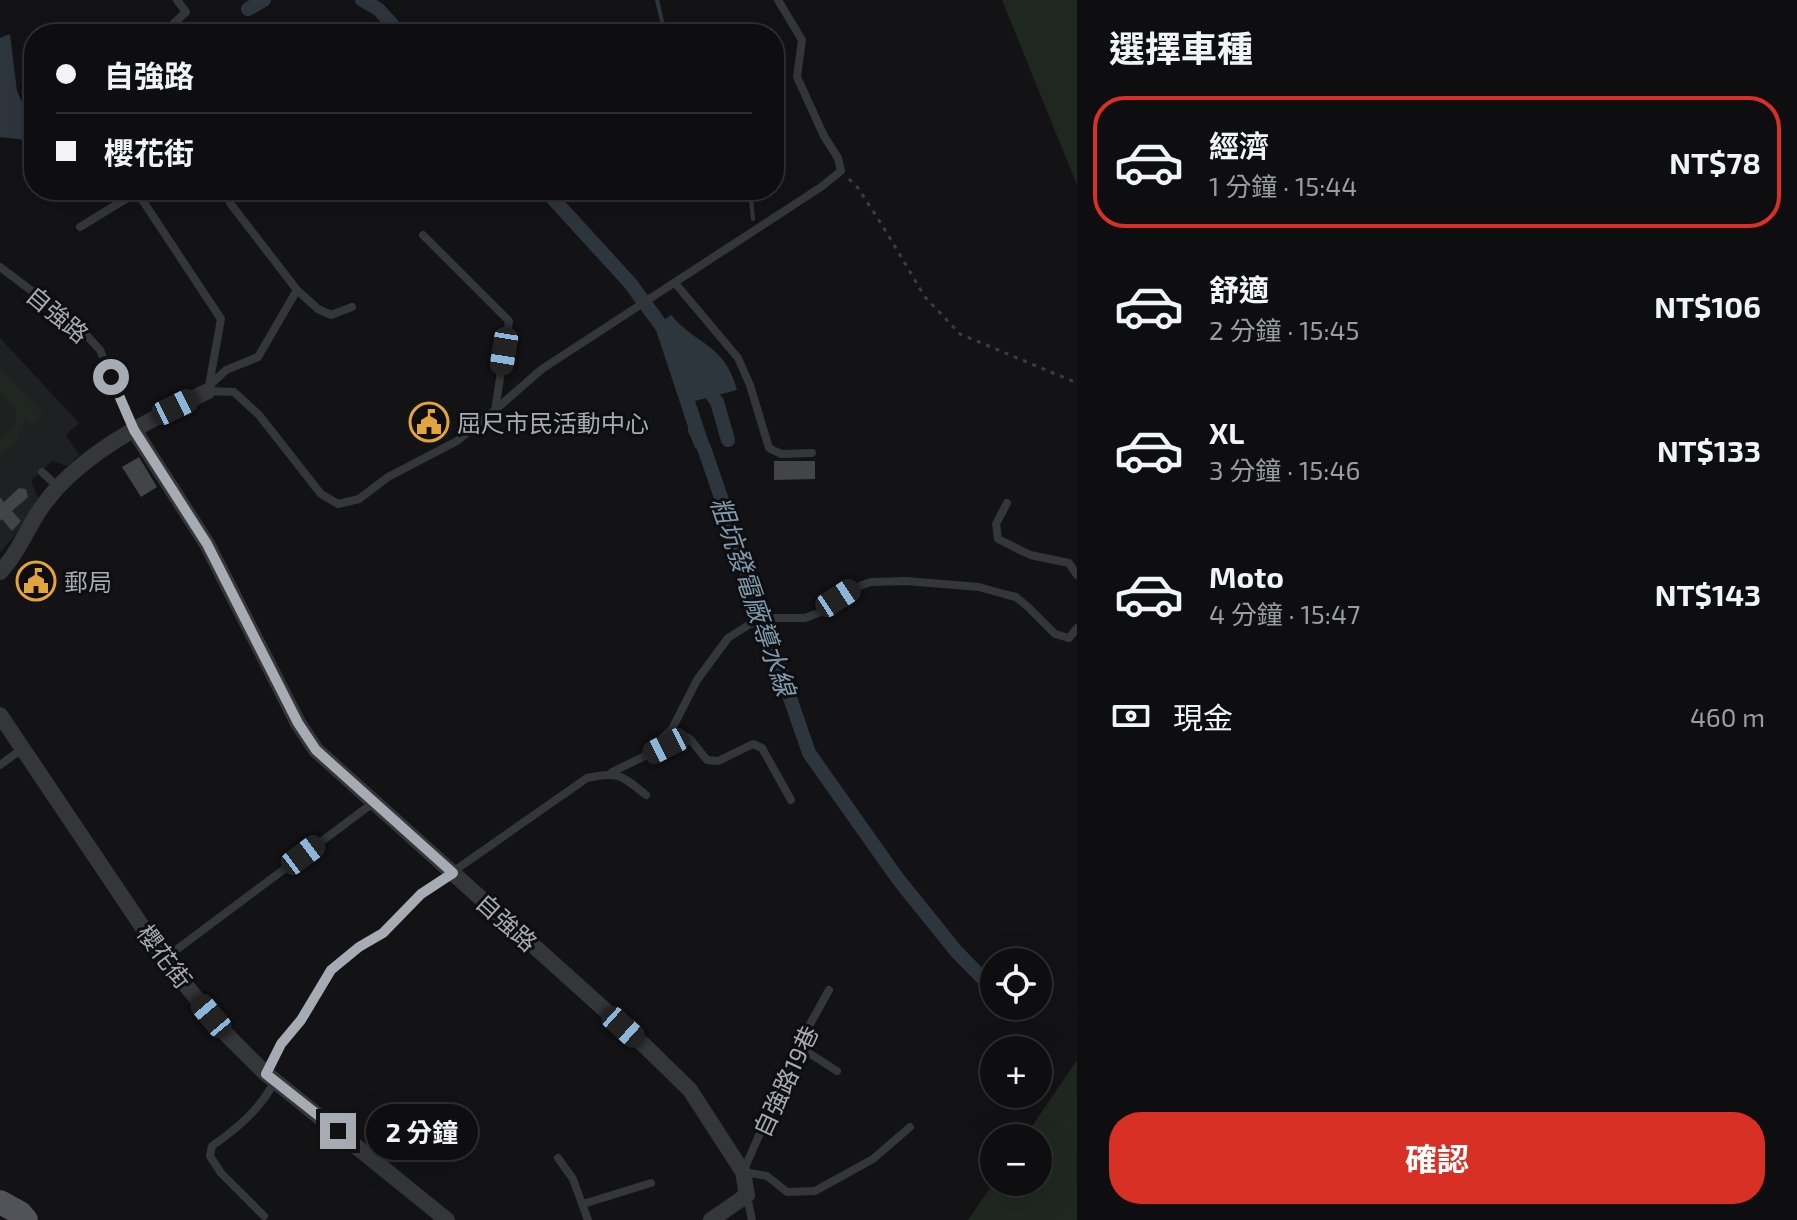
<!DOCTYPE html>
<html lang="zh-TW">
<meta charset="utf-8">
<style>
body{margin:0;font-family:"Exo 2","Noto Sans TC",sans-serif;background:#1c1c1e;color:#f1f3f6;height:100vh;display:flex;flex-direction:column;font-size:30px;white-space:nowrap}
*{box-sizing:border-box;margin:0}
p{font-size:26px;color:#9b9c9f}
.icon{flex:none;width:44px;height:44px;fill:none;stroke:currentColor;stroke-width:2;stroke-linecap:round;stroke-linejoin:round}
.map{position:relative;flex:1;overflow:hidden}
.sheet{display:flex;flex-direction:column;background:#0e0e10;width:720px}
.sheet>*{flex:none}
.top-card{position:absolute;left:24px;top:24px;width:760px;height:176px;border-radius:32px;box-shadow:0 8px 32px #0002,0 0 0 2px #2e2e30;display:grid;align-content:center;height:176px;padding:0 32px;background:#0e0e10}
.tools{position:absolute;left:980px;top:948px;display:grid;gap:16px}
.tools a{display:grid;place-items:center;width:72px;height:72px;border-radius:50%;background:#0e0e10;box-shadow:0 8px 32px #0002,0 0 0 2px #2e2e30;font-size:40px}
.end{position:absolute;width:36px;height:36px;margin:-18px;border:10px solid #a6abb4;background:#111;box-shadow:0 0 0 4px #111}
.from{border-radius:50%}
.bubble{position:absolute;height:56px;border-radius:28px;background:#0e0e10;box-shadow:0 8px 32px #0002,0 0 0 2px #2e2e30;font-size:26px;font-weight:700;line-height:56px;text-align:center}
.car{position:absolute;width:24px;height:48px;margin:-24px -12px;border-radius:10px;box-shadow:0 0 6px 2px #0007;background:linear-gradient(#222 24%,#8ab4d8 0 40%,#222 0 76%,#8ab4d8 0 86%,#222 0)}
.top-card b{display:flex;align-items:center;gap:28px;height:76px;font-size:30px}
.top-card b+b{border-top:2px solid #2e2e30}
.top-card i{width:20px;height:20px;background:#f1f3f6}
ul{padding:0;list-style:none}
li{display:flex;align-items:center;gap:24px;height:132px;margin:0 16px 12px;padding:0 16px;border:4px solid transparent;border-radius:32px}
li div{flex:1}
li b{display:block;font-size:30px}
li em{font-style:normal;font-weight:700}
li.selected{border-color:#d93025}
li>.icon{width:72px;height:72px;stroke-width:1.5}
h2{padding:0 32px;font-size:36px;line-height:96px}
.pay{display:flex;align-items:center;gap:20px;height:88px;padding:0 32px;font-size:30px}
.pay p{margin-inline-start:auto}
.action{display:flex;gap:16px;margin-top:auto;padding:16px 32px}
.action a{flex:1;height:92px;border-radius:32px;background:#d93025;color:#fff;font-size:32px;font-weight:700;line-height:92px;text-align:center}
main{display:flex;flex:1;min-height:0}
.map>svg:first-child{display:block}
</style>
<main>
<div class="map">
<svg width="1077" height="1220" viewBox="0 0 1077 1220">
<rect width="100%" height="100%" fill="#131315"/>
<path fill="#1f2022" d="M0,338L79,423L66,435L79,455L67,466L52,461L31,481L38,498L18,531L0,553Z"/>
<g fill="#202721">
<path d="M1002,0H1077V185Z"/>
<path d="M0,368L43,414L32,424L26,417L15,442L0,454V441C25,423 18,410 0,390Z"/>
<path d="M1077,1060V1220H968L994,1182H1038V1138H1024Z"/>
</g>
<g fill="#2e363d">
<path d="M10,34L17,91L34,129V141L0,137V38Z"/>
<path d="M671,315C696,345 725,344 737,390L695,401L709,443L695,448L655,327Z"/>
</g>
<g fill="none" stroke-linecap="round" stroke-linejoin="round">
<g stroke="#2e363d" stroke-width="4">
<path d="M657,0L665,34"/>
<path d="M750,190L753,219"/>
</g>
<g stroke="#2e363d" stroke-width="14">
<path d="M362,0L378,9L401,34"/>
<path d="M248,9L264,0"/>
<path d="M545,190L630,283L671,339"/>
<path d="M702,381L717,402L728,440"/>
<path d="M695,430L704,448L809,753L898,879L956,951L994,990"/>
</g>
</g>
<g fill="#424448">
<path d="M139,457L157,487L141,497L122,467Z"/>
<path d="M774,461H815V479L774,480Z"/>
<path d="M19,488L26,489L28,497L12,511L21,521L12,531L2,519L0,521V497L4,502Z"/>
<path d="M35,567L50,580L36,595L22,581Z"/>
</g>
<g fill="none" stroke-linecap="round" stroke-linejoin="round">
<path stroke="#3b3d41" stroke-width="3" stroke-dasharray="4 6" stroke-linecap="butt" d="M849,179L858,188L882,225L925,297L960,334L1077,383"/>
<g stroke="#35363a" stroke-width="8">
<path d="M177,0L186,12L172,25L180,34"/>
<path d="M108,190L117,203"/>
<path d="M80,227L137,192L221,319L208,391L234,392L259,415L321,494L338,504L359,499L388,477L457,441L495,410L509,321L423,235"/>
<path d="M0,267L77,325L100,350L134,430"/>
<path d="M675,283L738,358L750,385L769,448L781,454L812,453"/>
<path d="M297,290L318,309L331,315L352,307"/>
<path d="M209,386L226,370L258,357L297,290L230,203L228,190"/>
<path d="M495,410L542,369L821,187L841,171L838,158L824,136L797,77L802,40L778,0"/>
<path d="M42,472L58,487"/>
<path d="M1007,503L996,524L998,539L1030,555L1069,563L1077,575"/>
<path d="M651,753L681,734L690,739L707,760L718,761L753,744L762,748L791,800"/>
<path d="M0,765L22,749"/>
<path d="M612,772L643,757L672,729L697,680L728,638L750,624L775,618H805L824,611L854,588L871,582L906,581L979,587L1004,594L1016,597L1028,607L1055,634L1069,638L1077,628"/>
<path d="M164,959L373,803"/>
<path d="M829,990L798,1046L743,1172L767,1176L787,1192L815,1191L873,1159L910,1127"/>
<path d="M798,1046L837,1071"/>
<path d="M267,1073L281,1044L301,1020L331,970L359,947L383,933L421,894L587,778C619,771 621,775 646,795"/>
<path d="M558,1158L573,1179L588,1220"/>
<path d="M747,1196L752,1220"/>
<path d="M583,1204L651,1183"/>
<path d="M264,1216L221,1173L210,1156L212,1146C238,1128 260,1109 275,1081"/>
</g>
<g stroke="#35363a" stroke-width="16">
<path d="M134,430L207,544L298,723L316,750L645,1046L690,1090L743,1172L747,1195L711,1220"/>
<path d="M0,572C20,552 29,522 47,500C86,450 152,419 208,391"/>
<path d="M0,715L164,959L227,1035L264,1072L447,1220"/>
</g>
<path stroke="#515358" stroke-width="24" d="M0,1202L20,1213L26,1220"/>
</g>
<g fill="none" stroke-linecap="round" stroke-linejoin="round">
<path stroke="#a6abb4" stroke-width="10" d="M111,377L134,430L207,544L298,723L316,750L453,873L421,894L383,933L359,947L331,970L301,1020L281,1044L266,1074L338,1131"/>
</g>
<defs>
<g id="civic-ring" transform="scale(2)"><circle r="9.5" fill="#0e0e10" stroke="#e4a43d" stroke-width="1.5"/><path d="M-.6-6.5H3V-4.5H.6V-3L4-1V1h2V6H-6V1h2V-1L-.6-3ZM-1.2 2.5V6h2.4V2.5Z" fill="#e4a43d"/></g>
</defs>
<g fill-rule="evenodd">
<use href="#civic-ring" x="429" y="422"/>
<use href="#civic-ring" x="36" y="581"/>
</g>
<g text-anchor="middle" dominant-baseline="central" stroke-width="6" stroke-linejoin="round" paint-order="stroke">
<g font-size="24" fill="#a6abb4" stroke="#0e0e10">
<text transform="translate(58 314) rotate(40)">自強路</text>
<text transform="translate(507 922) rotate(42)">自強路</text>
<text transform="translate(165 956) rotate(53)">櫻花街</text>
<text transform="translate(785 1081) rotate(-65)">自強路19巷</text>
</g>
<g font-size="24" fill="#a6abb4" stroke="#0e0e10" text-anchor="start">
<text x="457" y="422">屈尺市民活動中心</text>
<text x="64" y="581">郵局</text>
</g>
<g font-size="26" font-style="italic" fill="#7f9aad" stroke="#0e0e10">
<text transform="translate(754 596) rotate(71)">粗坑發電廠導水線</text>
</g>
</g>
</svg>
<div class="tools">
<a><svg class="icon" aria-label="locate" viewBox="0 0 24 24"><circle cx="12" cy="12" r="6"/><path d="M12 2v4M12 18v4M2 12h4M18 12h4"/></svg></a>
<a>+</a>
<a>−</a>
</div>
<i class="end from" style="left:111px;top:377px"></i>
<i class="end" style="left:338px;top:1131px"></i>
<div class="bubble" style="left:366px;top:1104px;width:112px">2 分鐘</div>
<i class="car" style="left:504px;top:351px;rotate:189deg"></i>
<i class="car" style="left:175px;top:407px;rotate:64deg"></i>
<i class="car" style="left:838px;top:598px;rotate:57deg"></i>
<i class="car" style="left:666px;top:746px;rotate:243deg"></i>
<i class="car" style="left:303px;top:855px;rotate:53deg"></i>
<i class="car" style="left:211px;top:1016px;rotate:320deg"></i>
<i class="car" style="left:623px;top:1027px;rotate:132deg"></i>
<div class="top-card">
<b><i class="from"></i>自強路</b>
<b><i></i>櫻花街</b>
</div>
</div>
<section class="sheet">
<h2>選擇車種</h2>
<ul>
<li class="selected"><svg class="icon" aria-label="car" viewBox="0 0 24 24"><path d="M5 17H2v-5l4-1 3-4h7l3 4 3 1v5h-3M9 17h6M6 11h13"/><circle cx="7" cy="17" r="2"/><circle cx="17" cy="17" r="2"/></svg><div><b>經濟</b><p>1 分鐘 · 15:44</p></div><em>NT$78</em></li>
<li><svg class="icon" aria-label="car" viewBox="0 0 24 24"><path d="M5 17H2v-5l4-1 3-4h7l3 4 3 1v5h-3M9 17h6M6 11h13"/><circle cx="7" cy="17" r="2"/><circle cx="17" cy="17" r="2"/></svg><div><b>舒適</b><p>2 分鐘 · 15:45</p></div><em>NT$106</em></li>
<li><svg class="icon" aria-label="car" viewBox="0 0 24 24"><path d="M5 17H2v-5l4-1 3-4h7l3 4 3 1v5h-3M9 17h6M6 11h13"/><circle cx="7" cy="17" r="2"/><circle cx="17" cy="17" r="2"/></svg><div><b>XL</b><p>3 分鐘 · 15:46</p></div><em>NT$133</em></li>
<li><svg class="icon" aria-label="car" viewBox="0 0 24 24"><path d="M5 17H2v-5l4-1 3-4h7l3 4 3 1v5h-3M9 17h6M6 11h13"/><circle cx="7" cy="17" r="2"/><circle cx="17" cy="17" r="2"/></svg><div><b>Moto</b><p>4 分鐘 · 15:47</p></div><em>NT$143</em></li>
</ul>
<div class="pay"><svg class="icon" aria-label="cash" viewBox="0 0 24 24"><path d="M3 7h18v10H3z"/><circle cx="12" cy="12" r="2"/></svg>現金<p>460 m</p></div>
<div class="action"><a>確認</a></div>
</section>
</main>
